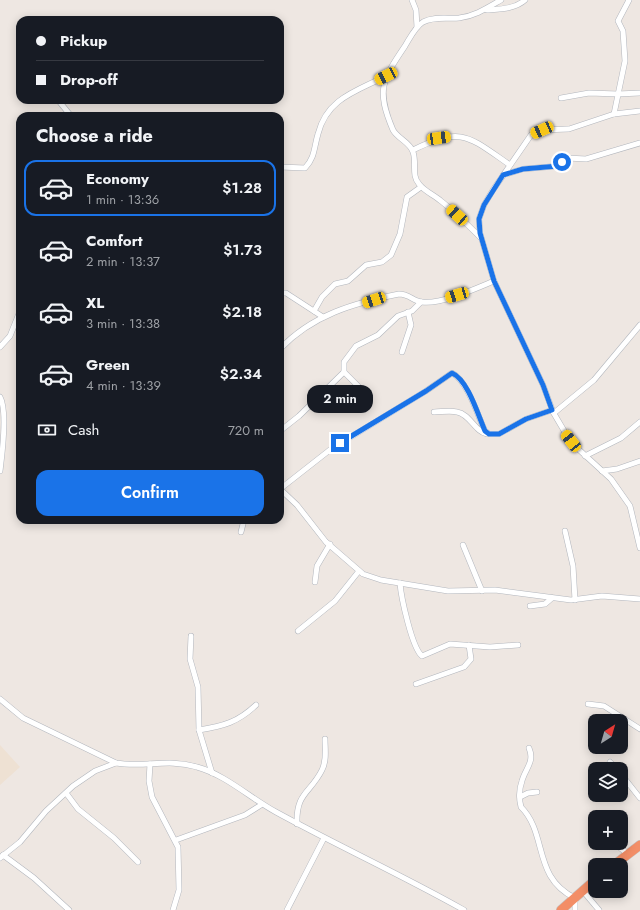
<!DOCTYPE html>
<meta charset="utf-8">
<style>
body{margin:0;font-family:Jost,sans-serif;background:#20242c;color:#f1f3f6;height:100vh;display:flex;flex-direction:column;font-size:15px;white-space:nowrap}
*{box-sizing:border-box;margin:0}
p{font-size:13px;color:#9ea1a6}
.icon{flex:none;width:22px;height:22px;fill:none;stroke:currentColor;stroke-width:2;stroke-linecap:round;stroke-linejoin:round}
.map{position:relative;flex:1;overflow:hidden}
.panel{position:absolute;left:16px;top:112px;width:268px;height:412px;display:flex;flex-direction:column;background:#171b24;border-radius:12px;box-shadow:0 2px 10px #0003}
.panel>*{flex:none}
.top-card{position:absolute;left:16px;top:16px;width:268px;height:88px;border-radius:12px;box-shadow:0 2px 10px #0003;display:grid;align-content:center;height:88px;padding:0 20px;background:#171b24}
.needle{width:26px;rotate:37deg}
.buttons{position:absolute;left:588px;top:714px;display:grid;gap:8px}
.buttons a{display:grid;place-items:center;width:40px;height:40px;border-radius:8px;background:#171b24;box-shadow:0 2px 10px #0003;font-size:20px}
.end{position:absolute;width:18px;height:18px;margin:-9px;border:5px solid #1a73e8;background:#fff;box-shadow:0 0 0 2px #fff}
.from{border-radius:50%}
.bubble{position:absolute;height:28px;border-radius:12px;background:#171b24;box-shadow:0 2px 10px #0003;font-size:13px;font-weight:600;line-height:28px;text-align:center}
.car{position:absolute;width:12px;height:24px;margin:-12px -6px;border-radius:5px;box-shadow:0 0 3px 1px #0007;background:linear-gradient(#f5c518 24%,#345 0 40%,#f5c518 0 76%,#345 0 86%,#f5c518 0)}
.top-card b{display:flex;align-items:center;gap:14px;height:38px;font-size:15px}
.top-card b+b{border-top:1px solid #363941}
.top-card i{width:10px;height:10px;background:#f1f3f6}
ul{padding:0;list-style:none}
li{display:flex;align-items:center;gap:12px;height:56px;margin:0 8px 6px;padding:0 12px;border:2px solid transparent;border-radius:12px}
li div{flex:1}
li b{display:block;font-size:15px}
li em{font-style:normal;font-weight:600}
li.on{border-color:#1a73e8}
li>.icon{width:36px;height:36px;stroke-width:1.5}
h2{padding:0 20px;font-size:18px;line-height:48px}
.pay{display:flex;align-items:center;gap:10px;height:44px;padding:0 20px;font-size:15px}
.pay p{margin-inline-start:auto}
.button{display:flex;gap:8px;margin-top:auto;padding:8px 20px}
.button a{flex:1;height:46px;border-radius:12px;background:#1a73e8;color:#fff;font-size:16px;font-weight:600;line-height:46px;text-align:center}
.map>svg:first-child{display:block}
</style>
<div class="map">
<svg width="640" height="910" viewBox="0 0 640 910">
<rect width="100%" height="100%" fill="#eee7e2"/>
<path fill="#eee1d3" d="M0,745L20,767L0,785Z"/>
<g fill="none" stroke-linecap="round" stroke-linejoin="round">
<g stroke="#b2b6bd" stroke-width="6">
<g id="street">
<path d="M412,0L416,10L417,27"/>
<path d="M487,10C500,9 515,9 525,0"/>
<path d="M561,98L589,93L618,94L640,93"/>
<path d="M58,100L71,116"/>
<path d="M640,111L614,114L569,129L542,130L531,135L493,190L484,205L479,219L480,233L494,281L543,385L553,412L566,434L576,447L611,479L630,506L640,548"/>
<path d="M614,114L625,61L623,31L618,21L629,0"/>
<path d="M413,150C462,126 468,136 510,165"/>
<path d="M280,167L305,168C315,158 314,147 318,134C327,98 357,91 386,76"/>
<path d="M503,175L523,169L558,166L567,158L586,159L640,143"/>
<path d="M481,238C468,225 455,212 441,201C434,195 424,191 419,184C411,175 417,163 413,152C410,142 398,139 393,130C376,90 382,80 405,46C410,38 415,27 423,22C434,16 448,19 459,18C475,16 487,8 501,0"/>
<path d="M280,293H286L323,317"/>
<path d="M314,311L322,297L335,284L348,281L366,265L382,262L391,255L400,234L407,197L421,187"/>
<path d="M0,347L10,336L20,311"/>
<path d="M280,349C312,315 354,303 399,294C409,294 413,301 422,302C440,305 477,288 494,281"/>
<path d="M402,352L411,325L408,312"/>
<path d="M359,387L344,372V362L356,346L378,335L398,316L412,311L421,302"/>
<path d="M0,397C8,411 2,455 0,471"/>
<path d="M434,412C441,412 450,410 457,412C470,414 475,432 487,434"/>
<path d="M554,413L594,380L640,325"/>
<path d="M280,431L299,416L344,372"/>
<path d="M585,456L621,438L640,422"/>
<path d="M602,471L617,469L640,461"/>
<path d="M280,489L297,505L326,542L363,574L381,580L448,591L495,590L571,600L602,596L640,599"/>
<path d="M280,489L331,449L426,391L452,373C467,380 478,416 485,431L489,434H499L526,419L552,410"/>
<path d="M565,531L573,566L575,600"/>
<path d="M241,532L244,520"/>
<path d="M463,545L482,591"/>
<path d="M315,582L317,566L330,544"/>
<path d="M400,583C401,597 412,648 422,656L450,644L490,647L518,645"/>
<path d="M530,606L545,604L552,598"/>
<path d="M298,631L335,601L359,571"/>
<path d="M191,636L190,659L198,687L199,730L212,773"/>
<path d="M416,684L464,667L471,659L469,645"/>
<path d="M0,699L23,718L116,763C144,768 168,758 197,767C226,775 250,798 276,812C338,846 402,875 464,910"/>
<path d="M588,704L604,706L640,729"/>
<path d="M199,730C224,726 238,722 256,705"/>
<path d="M529,748C535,762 525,769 522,781C519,789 519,799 521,807C548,834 532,877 575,898V910"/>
<path d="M610,762L617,769"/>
<path d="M150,764L149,781L152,797L178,847L179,890L173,910"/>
<path d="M621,774L640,798"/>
<path d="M66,793L78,809L114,838L138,862"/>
<path d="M520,797L528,793L537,792"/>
<path d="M297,824C296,792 310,794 322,770C327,760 325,749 325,739"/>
<path d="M176,840L245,815L261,805"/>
<path d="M614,843L629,855"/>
<path d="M3,855L34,878L69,910"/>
<path d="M0,858L20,842L46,811L73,786L95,771L116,763"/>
<path d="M583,891L599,910"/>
<path d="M287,910L324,838"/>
</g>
</g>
<g stroke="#c4c4c4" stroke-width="10">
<g id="highway">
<path d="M614,865L640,845"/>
<path d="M561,910L595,880"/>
</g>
</g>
<use href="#street" stroke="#fff" stroke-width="5"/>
<use href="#highway" stroke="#f38e67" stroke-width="9"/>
</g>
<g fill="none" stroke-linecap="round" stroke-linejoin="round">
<path stroke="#1a73e8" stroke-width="5" d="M340,443L426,391L452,373C468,380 478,415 485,431L489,434H499L526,419L552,410L543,385L494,281L480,233L479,219L484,205L503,175L523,169L558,166L562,162"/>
</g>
</svg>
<div class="buttons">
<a><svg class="needle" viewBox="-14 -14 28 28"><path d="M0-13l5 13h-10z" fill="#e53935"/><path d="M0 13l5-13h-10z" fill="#9ea1a6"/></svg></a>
<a><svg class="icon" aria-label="layers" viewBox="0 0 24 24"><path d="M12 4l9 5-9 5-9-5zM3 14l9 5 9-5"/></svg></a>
<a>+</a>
<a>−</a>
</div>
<i class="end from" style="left:562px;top:162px"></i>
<i class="end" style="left:340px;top:443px"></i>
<div class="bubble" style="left:307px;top:385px;width:66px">2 min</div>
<i class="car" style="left:386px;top:76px;rotate:243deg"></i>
<i class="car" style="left:542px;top:130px;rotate:246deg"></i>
<i class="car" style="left:439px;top:138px;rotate:82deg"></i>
<i class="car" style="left:457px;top:215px;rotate:312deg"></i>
<i class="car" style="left:457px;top:295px;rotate:253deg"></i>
<i class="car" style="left:374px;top:300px;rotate:252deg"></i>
<i class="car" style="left:571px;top:441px;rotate:322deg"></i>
<div class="top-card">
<b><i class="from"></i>Pickup</b>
<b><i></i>Drop-off</b>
</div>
<section class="panel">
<h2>Choose a ride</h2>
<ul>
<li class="on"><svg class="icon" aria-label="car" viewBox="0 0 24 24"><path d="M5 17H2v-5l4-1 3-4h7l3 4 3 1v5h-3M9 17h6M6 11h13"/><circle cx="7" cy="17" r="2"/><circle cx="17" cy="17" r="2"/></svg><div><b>Economy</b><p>1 min · 13:36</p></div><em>$1.28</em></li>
<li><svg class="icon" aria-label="car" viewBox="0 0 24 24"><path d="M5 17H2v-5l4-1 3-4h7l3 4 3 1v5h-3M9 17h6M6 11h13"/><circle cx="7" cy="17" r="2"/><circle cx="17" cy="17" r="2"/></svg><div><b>Comfort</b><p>2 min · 13:37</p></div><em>$1.73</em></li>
<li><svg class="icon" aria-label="car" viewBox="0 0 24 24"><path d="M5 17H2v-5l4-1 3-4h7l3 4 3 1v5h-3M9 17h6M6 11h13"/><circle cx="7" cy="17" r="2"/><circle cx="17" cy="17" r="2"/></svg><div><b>XL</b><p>3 min · 13:38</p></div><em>$2.18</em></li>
<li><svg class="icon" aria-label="car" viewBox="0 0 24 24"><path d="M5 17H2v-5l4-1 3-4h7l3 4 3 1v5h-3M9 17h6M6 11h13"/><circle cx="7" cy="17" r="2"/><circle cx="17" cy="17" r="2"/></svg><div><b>Green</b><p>4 min · 13:39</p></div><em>$2.34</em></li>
</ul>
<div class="pay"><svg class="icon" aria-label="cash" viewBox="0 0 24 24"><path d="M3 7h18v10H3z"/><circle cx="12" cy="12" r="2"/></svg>Cash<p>720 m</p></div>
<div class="button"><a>Confirm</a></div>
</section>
</div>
